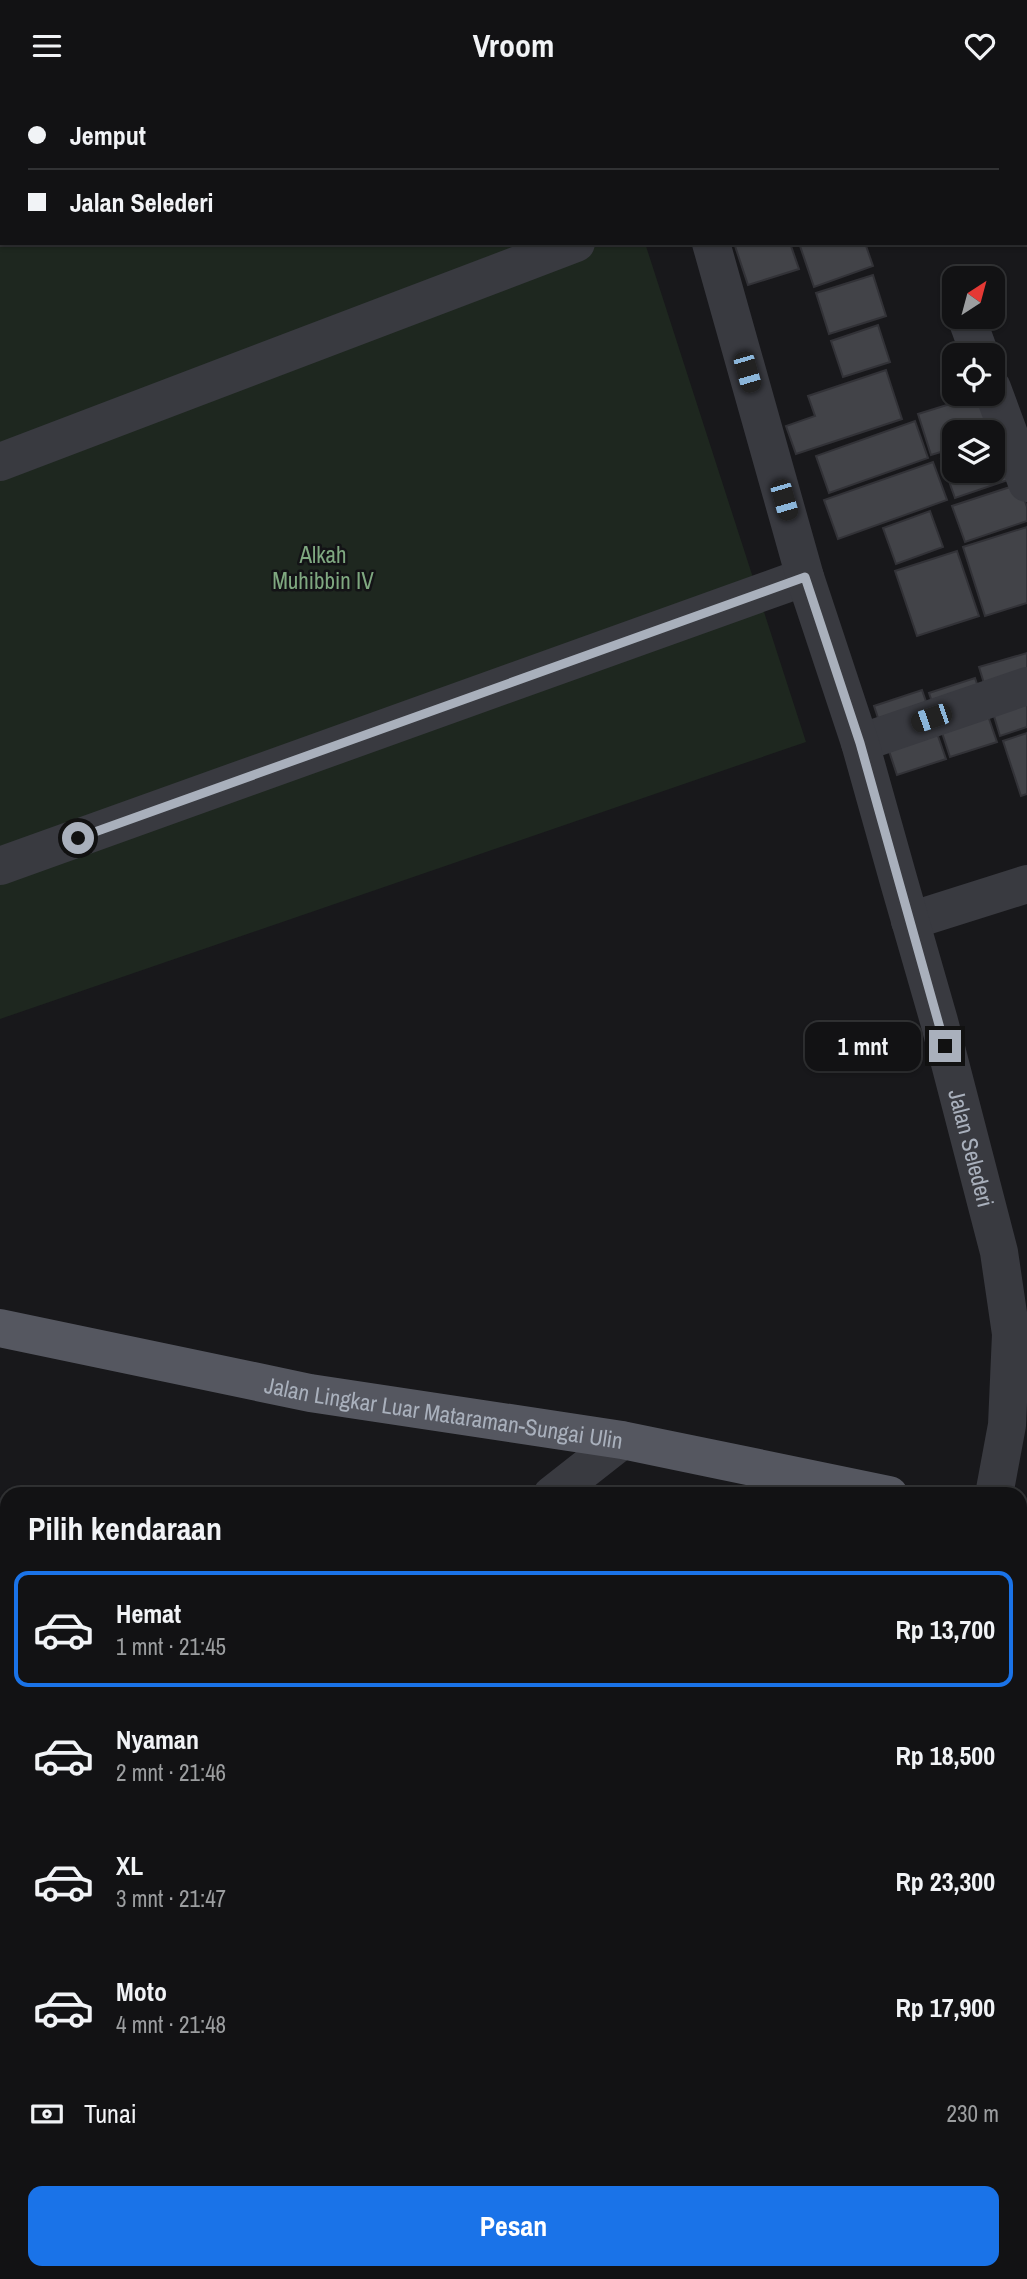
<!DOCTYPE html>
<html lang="id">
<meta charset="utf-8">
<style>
body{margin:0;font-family:"Archivo Narrow",sans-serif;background:#1f2022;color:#f1f3f6;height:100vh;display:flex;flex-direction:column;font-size:26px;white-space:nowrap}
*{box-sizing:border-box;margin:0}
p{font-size:23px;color:#9c9ea0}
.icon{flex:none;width:38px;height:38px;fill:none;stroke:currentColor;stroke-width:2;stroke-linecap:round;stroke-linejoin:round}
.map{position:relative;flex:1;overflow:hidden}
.side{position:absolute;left:0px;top:1396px;width:1027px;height:793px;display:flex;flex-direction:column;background:#121214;border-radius:21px 21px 0 0;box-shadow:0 2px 5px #0004,0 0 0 2px #313234}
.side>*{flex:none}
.top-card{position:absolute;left:0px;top:0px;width:1027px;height:154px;box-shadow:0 2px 5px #0004,0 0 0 2px #313234;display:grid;align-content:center;height:154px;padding:0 28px;background:#121214}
.needle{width:46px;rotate:36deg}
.buttons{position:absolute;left:942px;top:175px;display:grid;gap:14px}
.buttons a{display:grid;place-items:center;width:63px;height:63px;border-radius:14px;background:#121214;box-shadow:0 2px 5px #0004,0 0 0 2px #313234;font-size:35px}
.end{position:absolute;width:32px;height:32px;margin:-16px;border:9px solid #a9b0bc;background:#111;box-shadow:0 0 0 4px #111}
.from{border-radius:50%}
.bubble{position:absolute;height:49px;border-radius:14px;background:#121214;box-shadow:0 2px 5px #0004,0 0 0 2px #313234;font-size:23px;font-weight:700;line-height:49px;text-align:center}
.car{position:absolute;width:21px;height:42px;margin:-21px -10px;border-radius:9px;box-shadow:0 0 5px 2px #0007;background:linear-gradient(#222 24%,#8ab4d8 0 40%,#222 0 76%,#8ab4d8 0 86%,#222 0)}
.top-card b{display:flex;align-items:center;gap:24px;height:66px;font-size:26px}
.top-card b+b{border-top:2px solid #313234}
.top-card i{width:18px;height:18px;background:#f1f3f6}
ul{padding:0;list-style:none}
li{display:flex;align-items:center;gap:21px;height:116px;margin:0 14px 10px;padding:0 14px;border:4px solid transparent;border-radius:14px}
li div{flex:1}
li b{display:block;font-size:26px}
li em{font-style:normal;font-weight:700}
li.current{border-color:#1a73e8}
li>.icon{width:63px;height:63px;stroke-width:1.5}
h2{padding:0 28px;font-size:32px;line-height:84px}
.pay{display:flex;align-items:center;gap:18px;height:77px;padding:0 28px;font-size:26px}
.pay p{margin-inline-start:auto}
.cta{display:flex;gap:14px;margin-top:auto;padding:14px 28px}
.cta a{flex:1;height:80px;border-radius:14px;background:#1a73e8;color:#fff;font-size:28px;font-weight:700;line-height:80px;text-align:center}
header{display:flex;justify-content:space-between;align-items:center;height:91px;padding:0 28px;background:#121214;font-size:32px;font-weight:700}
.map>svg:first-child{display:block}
</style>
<header><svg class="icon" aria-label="menu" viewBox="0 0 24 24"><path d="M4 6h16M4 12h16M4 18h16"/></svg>Vroom<svg class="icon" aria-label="heart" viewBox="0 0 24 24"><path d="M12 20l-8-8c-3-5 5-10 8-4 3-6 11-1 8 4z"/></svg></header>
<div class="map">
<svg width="1027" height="2188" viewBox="0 0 1027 2188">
<rect width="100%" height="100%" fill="#18181b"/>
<g fill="#1e271f">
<path d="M405,0H596L597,2H401Z"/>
<path d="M645,152L806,651L0,928V153Z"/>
</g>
<g fill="#424348" stroke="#323237" stroke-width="2">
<path d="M792,0H840L835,2H793Z"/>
<path d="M880,0H976L977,2H881Z"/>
<path d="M1002,0H1027V26L1026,2H1003Z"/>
<path d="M734,152H790L799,178L748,194Z"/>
<path d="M799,152H865L873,175L814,196Z"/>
<path d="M873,184L886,225L829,243L816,202Z"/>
<path d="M878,234L890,271L843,286L831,250Z"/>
<path d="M886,279L902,328L796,363L786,335L815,325L808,305Z"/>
<path d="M979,304L991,341H954V357L931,364L918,323Z"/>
<path d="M915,330L928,367L829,402L816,365Z"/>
<path d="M992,350L1011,388L955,407L941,368L954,364V380H992Z"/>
<path d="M933,371L947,409L838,448L824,409Z"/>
<path d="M1019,393L1027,416V430L965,451L952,415Z"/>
<path d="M930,420L943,456L896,473L883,437Z"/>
<path d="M1027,436V512L985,525L963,456Z"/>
<path d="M957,460L979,525L917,545L895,480Z"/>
<path d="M1027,562V636L1000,645L979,576Z"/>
<path d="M975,587L997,651L950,666L929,602Z"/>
<path d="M922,599L946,668L897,684L874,615Z"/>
<path d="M1027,642V703L1021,705L1003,650Z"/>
<path d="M7,1677V1730L0,1721V1682Z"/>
<path d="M0,1861L7,1871V1884L0,1889Z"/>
<path d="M0,1941L7,1951V1990L0,1995Z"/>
<path d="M0,2151L7,2160V2182H14L6,2188H0Z"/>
<path d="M53,2182H112L104,2188H57Z"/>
<path d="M214,2182H235L227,2188H218Z"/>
<path d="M255,2182H261L265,2188H247Z"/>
<path d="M477,2182H514L518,2188H481Z"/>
</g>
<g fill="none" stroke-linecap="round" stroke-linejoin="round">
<g stroke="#393a40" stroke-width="38">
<path d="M968,231L980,264"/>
<path d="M992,297L1027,392"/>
<path d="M0,371L576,152"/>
<path d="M860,652L1027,595"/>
<path d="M0,775L805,486"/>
<path d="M910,830L1027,793"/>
<path d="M552,1404L622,1349"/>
<path d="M0,1531L7,1526"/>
<path d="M0,1598L7,1608"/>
<path d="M0,1820L7,1815"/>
<path d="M0,2075L7,2070"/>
<path d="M195,2182L199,2188"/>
<path d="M698,2188L706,2182"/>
</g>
<g stroke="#393a40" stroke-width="38">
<path d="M670,0V2"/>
<path id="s1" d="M711,152L805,486L860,652L899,791L939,930L999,1161L1011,1243L1007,1334L994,1404"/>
<path d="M863,2188L864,2182"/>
</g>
<g stroke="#555760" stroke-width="38">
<path id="s2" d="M0,1237L310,1302L622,1349L889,1404"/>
<path d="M1020,1430L1027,1431"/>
</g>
</g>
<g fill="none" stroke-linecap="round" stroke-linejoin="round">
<path stroke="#a9b0bc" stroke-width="9" d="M78,747L805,486L860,652L945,955"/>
</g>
<g text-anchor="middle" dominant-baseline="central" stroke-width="5" stroke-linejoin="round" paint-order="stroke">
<g font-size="23" fill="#7fa880" stroke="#131316">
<text x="323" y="463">Alkah<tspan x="323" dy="26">Muhibbin IV</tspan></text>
</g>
<g font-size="23" fill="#a9b0bc" stroke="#131316">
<text stroke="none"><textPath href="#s1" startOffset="942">Jalan Selederi</textPath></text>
<text stroke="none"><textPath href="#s2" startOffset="452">Jalan Lingkar Luar Mataraman-Sungai Ulin</textPath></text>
</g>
</g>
</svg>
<div class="buttons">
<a><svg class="needle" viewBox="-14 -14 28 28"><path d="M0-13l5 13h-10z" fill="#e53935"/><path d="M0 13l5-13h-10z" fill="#9c9ea0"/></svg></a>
<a><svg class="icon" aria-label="locate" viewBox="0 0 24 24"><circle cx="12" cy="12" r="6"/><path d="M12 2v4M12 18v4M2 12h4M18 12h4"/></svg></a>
<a><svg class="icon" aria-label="layers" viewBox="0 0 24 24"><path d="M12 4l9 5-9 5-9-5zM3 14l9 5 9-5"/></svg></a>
</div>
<i class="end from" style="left:78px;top:747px"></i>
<i class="end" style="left:945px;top:955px"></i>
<div class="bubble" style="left:805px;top:931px;width:116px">1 mnt</div>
<i class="car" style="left:747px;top:281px;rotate:164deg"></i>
<i class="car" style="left:784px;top:409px;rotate:164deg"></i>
<i class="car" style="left:931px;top:627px;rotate:251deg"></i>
<div class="top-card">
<b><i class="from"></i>Jemput</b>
<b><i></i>Jalan Selederi</b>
</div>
<section class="side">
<h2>Pilih kendaraan</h2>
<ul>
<li class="current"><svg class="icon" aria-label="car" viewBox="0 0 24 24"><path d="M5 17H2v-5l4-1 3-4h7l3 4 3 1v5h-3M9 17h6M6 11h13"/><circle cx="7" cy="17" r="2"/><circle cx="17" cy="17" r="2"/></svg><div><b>Hemat</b><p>1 mnt · 21:45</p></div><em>Rp 13,700</em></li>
<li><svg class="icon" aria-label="car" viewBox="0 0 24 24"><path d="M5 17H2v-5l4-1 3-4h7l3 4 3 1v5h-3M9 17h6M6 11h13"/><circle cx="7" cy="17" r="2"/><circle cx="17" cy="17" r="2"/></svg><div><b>Nyaman</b><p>2 mnt · 21:46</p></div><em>Rp 18,500</em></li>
<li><svg class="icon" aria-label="car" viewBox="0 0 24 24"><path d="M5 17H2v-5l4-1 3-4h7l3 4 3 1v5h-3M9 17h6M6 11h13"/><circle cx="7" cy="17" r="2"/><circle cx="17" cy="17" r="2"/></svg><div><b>XL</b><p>3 mnt · 21:47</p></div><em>Rp 23,300</em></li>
<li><svg class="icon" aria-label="car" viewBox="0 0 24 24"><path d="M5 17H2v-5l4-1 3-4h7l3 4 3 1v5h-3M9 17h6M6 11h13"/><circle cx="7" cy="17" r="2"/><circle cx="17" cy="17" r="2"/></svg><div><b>Moto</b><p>4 mnt · 21:48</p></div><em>Rp 17,900</em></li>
</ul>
<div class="pay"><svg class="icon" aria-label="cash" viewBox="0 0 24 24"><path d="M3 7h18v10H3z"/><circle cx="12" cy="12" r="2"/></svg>Tunai<p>230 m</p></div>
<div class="cta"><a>Pesan</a></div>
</section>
</div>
